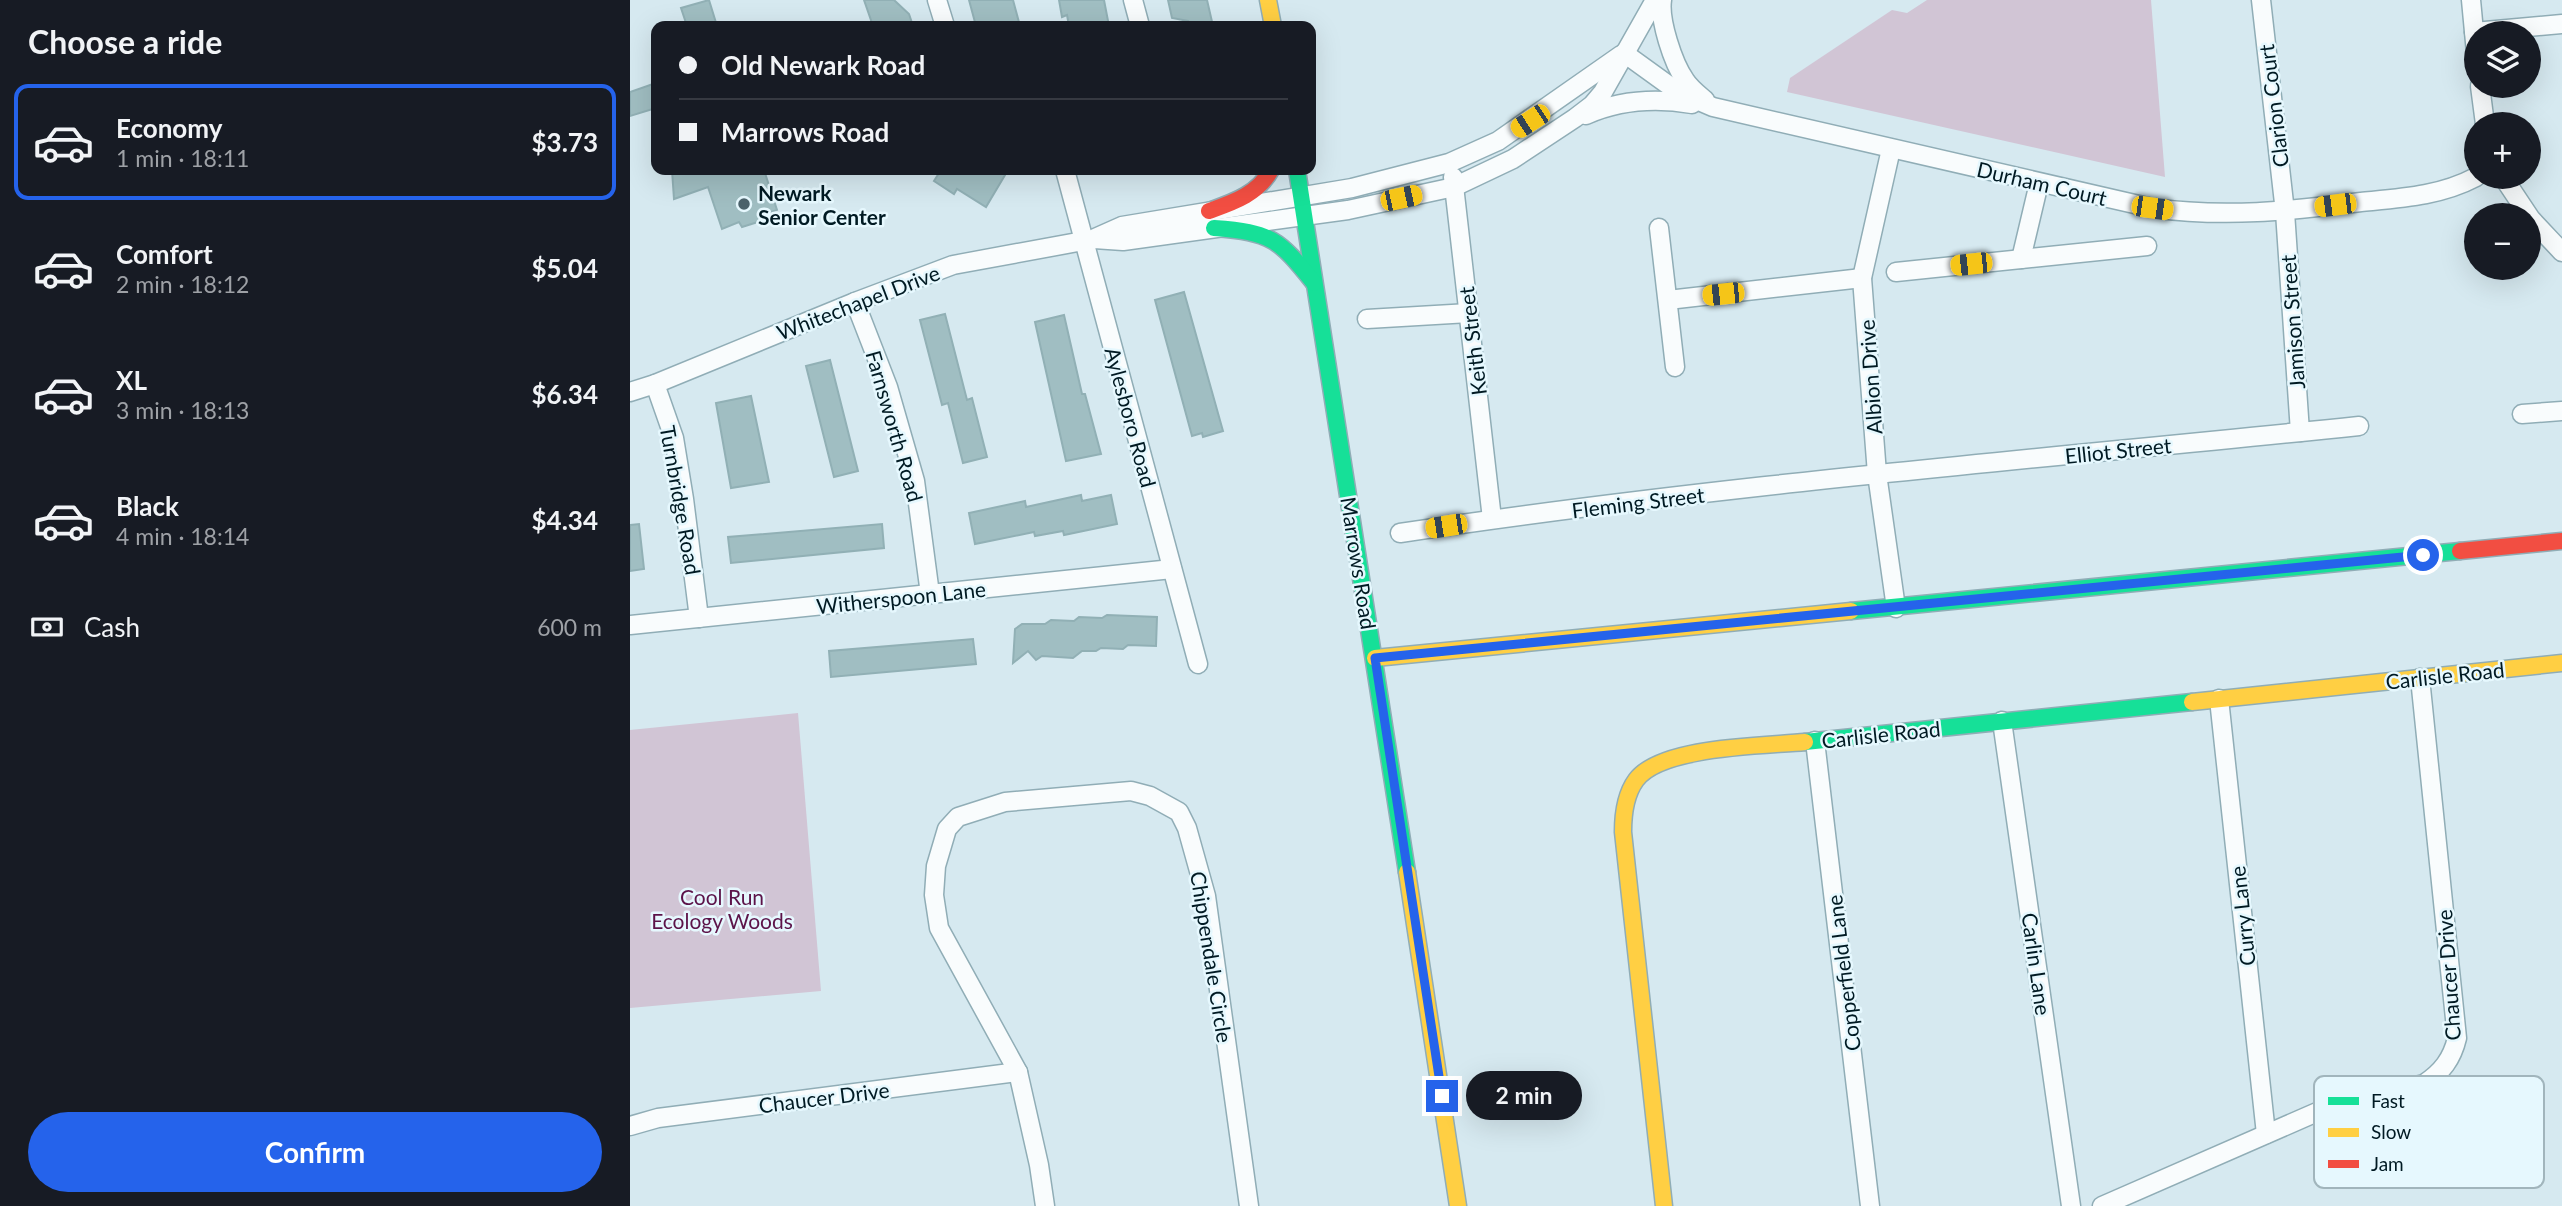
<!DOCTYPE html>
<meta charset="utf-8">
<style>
body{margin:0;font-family:Lato,sans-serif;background:#20242c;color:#f1f3f6;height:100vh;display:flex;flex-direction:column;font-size:26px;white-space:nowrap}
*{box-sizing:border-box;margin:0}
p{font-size:23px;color:#9ea1a6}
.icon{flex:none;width:38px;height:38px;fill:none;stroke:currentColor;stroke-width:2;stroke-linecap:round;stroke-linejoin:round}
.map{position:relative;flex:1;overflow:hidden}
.details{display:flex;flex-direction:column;background:#171b24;width:630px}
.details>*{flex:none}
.top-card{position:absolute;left:21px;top:21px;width:665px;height:154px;border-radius:14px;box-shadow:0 7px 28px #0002;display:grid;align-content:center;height:154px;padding:0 28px;background:#171b24}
.fabs{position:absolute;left:1834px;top:21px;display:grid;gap:14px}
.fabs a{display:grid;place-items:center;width:77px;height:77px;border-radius:50%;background:#171b24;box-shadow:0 7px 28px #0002;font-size:35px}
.end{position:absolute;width:32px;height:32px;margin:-16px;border:9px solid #2563eb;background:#fff;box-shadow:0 0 0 4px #fff}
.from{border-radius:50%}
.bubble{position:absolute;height:49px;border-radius:24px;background:#171b24;box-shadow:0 7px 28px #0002;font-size:23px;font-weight:700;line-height:49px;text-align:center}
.car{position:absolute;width:21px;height:42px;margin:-21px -10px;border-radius:9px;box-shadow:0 0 5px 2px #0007;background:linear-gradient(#f5c518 24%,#345 0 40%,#f5c518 0 76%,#345 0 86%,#f5c518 0)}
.top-card b{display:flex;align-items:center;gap:24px;height:66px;font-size:26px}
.top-card b+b{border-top:2px solid #363941}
.top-card i{width:18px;height:18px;background:#f1f3f6}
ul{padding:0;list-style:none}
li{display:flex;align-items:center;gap:21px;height:116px;margin:0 14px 10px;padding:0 14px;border:4px solid transparent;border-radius:14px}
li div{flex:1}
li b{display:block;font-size:26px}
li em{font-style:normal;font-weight:700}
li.on{border-color:#2563eb}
li>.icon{width:63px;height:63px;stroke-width:1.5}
h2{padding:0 28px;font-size:32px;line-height:84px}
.pay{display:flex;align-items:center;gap:18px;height:77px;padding:0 28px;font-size:26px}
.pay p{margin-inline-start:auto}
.cta{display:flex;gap:14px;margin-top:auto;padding:14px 28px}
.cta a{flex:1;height:80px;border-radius:42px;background:#2563eb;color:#fff;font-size:28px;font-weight:700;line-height:80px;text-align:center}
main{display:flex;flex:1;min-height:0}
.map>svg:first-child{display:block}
</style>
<main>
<section class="details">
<h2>Choose a ride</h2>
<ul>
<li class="on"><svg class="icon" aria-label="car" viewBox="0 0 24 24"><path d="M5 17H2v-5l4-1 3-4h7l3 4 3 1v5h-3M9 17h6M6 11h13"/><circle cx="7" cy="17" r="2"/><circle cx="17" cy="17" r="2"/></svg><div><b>Economy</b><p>1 min · 18:11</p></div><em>$3.73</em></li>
<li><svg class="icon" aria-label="car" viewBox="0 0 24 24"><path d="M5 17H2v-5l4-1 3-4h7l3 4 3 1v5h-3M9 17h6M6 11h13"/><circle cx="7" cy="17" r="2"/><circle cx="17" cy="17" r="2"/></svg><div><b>Comfort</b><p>2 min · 18:12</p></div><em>$5.04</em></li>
<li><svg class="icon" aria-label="car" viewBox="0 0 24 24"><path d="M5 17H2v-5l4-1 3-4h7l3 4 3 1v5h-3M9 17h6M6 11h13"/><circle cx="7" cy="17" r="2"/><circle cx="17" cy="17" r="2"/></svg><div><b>XL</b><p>3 min · 18:13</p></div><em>$6.34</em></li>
<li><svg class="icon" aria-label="car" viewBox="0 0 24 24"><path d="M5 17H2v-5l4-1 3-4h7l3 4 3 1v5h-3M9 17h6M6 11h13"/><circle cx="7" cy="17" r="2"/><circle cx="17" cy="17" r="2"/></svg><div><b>Black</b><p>4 min · 18:14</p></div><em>$4.34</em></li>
</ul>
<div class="pay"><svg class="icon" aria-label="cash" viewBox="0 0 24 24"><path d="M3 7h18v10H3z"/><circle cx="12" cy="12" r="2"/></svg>Cash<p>600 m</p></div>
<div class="cta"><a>Confirm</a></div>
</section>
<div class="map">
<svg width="1932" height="1206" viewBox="0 0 1932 1206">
<rect width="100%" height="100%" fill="#d6e9f0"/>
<g fill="#d1c5d5">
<path d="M1297,0H1521L1535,177L1157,92L1160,78L1262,10L1277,13Z"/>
<path d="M168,713L191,991L0,1008V730Z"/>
</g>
<g fill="#a0bec2" stroke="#91b0b5" stroke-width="2">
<path d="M79,0L87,26H57L51,8Z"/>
<path d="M234,0H264L279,14L283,26H243Z"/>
<path d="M339,0H383L390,26H346Z"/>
<path d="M429,0H474L479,26H439L437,15L432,17Z"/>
<path d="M538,0H577L583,26H560L558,21L542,18Z"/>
<path d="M26,83V108L0,116V92Z"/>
<path d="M42,170H134L147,210L130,216L131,221L112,227L109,222L92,229L78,187L44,199Z"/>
<path d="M311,170H378L356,207L327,189L324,194L304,181Z"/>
<path d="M554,292L593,431L573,437L572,433L562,436L525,300Z"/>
<path d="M315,314L337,400L342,398L357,457L333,463L318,403L312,405L290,320Z"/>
<path d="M434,315L452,394H455L471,454L436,461L405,322Z"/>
<path d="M200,360L228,471L204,477L176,366Z"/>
<path d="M121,396L139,482L101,488L86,403Z"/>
<path d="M451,495L452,501L481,495L487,524L434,535L433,531L405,536L404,532L345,544L339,513L395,501L396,507Z"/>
<path d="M9,524L14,569L0,571V525Z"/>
<path d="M252,524L254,548L101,563L98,537Z"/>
<path d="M477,615L527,617L526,646L498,645L493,649L471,648L466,651H452L443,658L412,656L406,660L398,651L383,663L385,629L392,624H415L421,620L444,621L449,617L472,618Z"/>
<path d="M343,639L346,664L201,677L199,651Z"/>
</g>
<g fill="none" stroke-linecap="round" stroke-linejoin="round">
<g stroke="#90adb6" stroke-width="21">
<g id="street">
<path d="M307,0L315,26"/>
<path d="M503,0L510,26"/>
<path d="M1032,0C1029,20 1043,63 1055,80C1060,88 1068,94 1075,100"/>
<path d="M1631,0L1655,212L1670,432"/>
<path d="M1841,0L1846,53"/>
<path d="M1844,32L1932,24"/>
<path d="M994,53L1048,92L1083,107L1522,208C1596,218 1658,211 1731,202C1772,198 1810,196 1846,177"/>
<path d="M1850,86L1855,124"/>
<path d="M956,115C990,100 1026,98 1062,104"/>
<path d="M1261,149L1232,278L1247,474L1266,608"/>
<path d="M435,170L568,664"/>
<path d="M823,177L862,519"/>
<path d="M1873,177L1901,219L1932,252"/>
<path d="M1029,228L1045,367"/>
<path d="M465,238L492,226L722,188L819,163L868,141L991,55"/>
<path d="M1391,259L1409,183"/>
<path d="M1266,272L1517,246"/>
<path d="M1038,300L1232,278"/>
<path d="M225,302L258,387L285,481L300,594"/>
<path d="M737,319L839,313"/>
<path d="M25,384L44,438L54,499L69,618"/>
<path d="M0,392L25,384L225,302L323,265L464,239L493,241L718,210L824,187L883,159L945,118L962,105L973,92L1025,0"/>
<path d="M1892,414L1932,411"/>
<path d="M770,533C1088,485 1410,459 1729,426"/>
<path d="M0,625L542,569"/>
<path d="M1589,699L1636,1134"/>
<path d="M1372,721L1441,1206"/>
<path d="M1185,741L1240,1206"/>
<path d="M0,1126L28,1118L388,1072"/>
<path d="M415,1206L409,1165L388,1072L309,928L304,895L306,866L317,829L328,817L375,802L501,791L520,796L549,812L557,828L576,896L619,1206"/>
<path d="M1472,1206L1694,1109L1794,1084C1812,1072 1822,1059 1827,1038L1790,678"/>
</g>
</g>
<g stroke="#90adb6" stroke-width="19">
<g id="fast">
<path d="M667,170L777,872"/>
<path d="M584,228C641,232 649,239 684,283"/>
<path d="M1221,611L1830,551"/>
<path d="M1175,742L1562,702"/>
</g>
</g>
<g stroke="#90adb6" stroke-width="19">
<g id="slow">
<path d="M638,0L643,26"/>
<path d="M745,658L1221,611"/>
<path d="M1562,702L1932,663"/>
<path d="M777,872L828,1206"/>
<path d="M1034,1206L993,832C993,814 995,795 1006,780C1031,746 1134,746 1175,742"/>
</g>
</g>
<g stroke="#90adb6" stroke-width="19">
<g id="jam">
<path d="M579,211C604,202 628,194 641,170"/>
<path d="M1830,551L1932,541"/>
</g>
</g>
<use href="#street" stroke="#f9fcfd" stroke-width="18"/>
<use href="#fast" stroke="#16e098" stroke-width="16"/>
<use href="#slow" stroke="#ffcf43" stroke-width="16"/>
<use href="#jam" stroke="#f24e42" stroke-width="16"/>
</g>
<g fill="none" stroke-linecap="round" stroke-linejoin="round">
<path stroke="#2563eb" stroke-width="9" d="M812,1096L745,658L1793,555"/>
</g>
<circle fill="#4b626b" stroke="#e6f8fe" stroke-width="2.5" cx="114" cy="204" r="7"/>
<g text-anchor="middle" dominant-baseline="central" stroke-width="5" stroke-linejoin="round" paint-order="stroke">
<g font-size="21" fill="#001a23" stroke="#e6f8fe">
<text transform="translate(1643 106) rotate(-97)">Clarion Court</text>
<text transform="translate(1412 183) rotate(13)">Durham Court</text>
<text transform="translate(228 302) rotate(-21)">Whitechapel Drive</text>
<text transform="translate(1662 322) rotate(-94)">Jamison Street</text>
<text transform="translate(842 341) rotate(-97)">Keith Street</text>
<text transform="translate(1240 377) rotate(-94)">Albion Drive</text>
<text transform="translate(501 417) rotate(75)">Aylesboro Road</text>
<text transform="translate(265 426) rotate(74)">Farnsworth Road</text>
<text transform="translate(1488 450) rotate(-6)">Elliot Street</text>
<text transform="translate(51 500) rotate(80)">Turnbridge Road</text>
<text transform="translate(1008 502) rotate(-7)">Fleming Street</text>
<text transform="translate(729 563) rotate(81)">Marrows Road</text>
<text transform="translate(271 597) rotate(-6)">Witherspoon Lane</text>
<text transform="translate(1815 675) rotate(-6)">Carlisle Road</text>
<text transform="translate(1251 734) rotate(-6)">Carlisle Road</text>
<text transform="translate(1612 916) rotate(-96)">Curry Lane</text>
<text transform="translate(582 957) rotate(81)">Chippendale Circle</text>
<text transform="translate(1407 964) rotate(82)">Carlin Lane</text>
<text transform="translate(1213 973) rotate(-97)">Copperfield Lane</text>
<text transform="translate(1818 975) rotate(-94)">Chaucer Drive</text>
<text transform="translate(194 1097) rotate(-7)">Chaucer Drive</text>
</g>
<g font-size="21" font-weight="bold" fill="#001a23" stroke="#e6f8fe" text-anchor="start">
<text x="128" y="192">Newark<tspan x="128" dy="24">Senior Center</tspan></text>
</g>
<g font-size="21" fill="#5c1349" stroke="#e6f8fe">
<text x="92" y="896">Cool Run<tspan x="92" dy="24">Ecology Woods</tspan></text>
</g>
</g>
<rect x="1684" y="1076" width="230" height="112" rx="10" fill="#e6f8fe" stroke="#a1b5bc" stroke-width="2"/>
<rect x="1698" y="1097" width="31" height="8" fill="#16e098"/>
<rect x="1698" y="1128" width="31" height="9" fill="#ffcf43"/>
<rect x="1698" y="1160" width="31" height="8" fill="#f24e42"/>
<g font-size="19" fill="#001a23">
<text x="1741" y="1108">Fast</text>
<text x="1741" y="1139">Slow</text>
<text x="1741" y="1171">Jam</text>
</g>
</svg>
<div class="fabs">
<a><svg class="icon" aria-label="layers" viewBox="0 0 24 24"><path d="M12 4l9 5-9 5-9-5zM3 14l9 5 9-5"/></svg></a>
<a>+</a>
<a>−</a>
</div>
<i class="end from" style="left:1793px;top:555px"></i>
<i class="end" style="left:812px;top:1096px"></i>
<div class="bubble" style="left:836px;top:1071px;width:116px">2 min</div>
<i class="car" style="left:900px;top:121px;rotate:237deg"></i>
<i class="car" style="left:771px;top:198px;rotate:78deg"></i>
<i class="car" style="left:1705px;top:205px;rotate:263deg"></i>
<i class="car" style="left:1522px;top:208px;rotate:98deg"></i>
<i class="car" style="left:1341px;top:264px;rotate:264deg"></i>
<i class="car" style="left:1093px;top:294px;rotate:264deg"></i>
<i class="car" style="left:816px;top:526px;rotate:261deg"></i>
<div class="top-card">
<b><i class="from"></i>Old Newark Road</b>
<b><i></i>Marrows Road</b>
</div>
</div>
</main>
